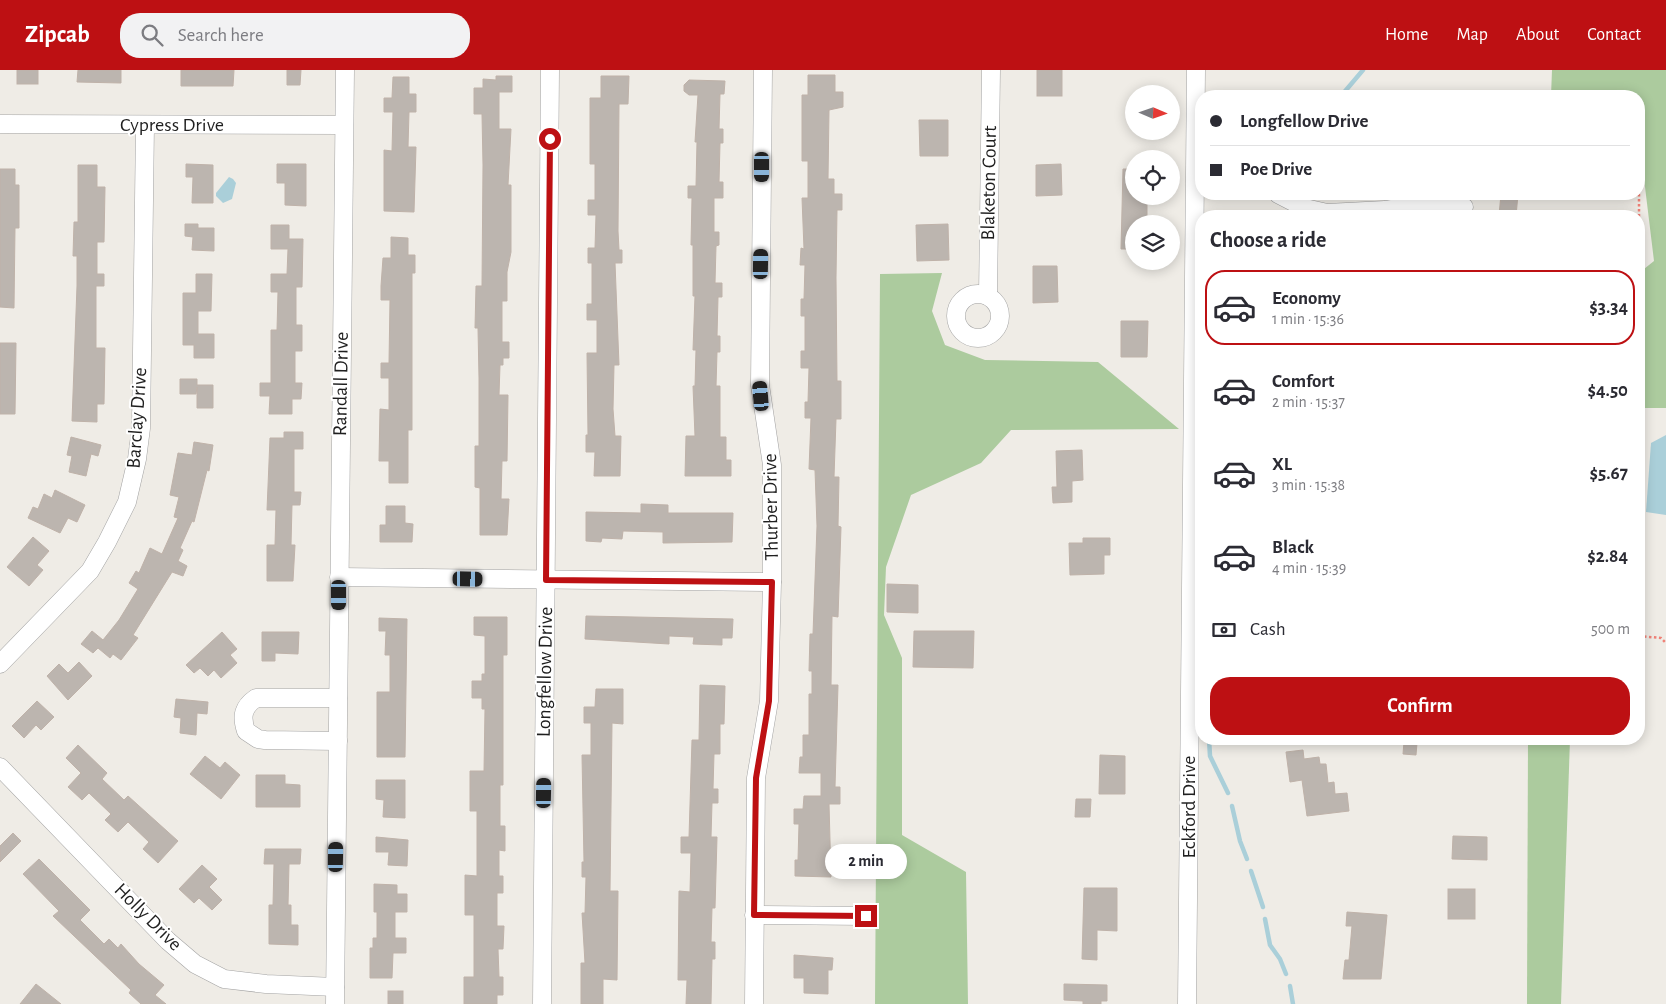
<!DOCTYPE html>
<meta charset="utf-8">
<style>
body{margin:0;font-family:"Alegreya Sans",sans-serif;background:#f2f2f3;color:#2b2b33;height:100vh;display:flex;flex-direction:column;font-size:19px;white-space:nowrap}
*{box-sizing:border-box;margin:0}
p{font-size:16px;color:#7c7c81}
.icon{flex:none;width:28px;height:28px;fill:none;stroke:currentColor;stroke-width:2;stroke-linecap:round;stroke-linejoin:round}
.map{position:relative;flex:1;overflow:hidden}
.sheet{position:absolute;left:1195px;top:140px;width:450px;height:535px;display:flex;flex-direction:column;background:#fff;border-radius:20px;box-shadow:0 2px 12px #0003}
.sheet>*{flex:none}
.top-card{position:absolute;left:1195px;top:20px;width:450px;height:110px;border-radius:20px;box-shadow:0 2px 12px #0003;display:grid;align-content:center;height:110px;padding:0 15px;background:#fff}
.needle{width:32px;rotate:92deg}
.fabs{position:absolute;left:1125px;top:15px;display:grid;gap:10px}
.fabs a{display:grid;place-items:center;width:55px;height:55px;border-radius:50%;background:#fff;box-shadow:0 2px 12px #0003;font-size:25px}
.end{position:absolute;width:22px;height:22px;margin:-11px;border:6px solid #bd1013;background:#fff;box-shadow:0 0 0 2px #fff}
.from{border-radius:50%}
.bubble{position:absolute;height:35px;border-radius:18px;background:#fff;box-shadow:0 2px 12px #0003;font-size:16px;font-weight:600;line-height:35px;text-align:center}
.car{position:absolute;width:15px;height:30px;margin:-15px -8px;border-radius:6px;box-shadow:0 0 4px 1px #0007;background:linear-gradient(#222 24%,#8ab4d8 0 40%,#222 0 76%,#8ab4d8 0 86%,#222 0)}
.top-card b{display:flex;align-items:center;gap:18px;height:48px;font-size:19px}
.top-card b+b{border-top:1px solid #e1e1e2}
.top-card i{width:12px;height:12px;background:#2b2b33}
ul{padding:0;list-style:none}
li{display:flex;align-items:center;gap:15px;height:75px;margin:0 10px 8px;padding:0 5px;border:2px solid transparent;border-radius:20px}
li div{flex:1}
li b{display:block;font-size:19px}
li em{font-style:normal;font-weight:600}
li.current{border-color:#bd1013}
li>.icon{width:45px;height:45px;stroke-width:1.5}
h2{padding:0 15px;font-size:22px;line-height:60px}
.pay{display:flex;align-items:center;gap:12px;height:55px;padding:0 15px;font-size:19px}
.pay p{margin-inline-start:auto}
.button{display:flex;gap:10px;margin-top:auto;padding:10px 15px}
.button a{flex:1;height:58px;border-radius:20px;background:#bd1013;color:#fff;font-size:20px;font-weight:600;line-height:58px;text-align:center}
header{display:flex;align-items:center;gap:30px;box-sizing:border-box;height:70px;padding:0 25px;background:#bd1013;color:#fff}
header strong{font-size:24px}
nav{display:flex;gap:28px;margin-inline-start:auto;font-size:18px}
.search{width:350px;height:45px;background:#f2f2f3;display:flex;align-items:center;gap:12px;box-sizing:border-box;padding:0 18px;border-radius:20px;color:#7c7c81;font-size:19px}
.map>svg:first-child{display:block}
</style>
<header>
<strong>Zipcab</strong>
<div class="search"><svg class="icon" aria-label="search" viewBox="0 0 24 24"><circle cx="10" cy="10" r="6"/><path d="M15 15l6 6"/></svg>Search here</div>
<nav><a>Home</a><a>Map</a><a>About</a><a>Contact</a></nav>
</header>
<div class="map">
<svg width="1666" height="934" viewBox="0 0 1666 934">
<rect width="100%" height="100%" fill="#efece6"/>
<g fill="#accb9e">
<path d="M1552,0H1666V338H1639V203L1654,191L1641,84L1639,83V26H1551Z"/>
<path d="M942,203L932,241L945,275L985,290L1098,292L1179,359L1011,360L981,393L911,425L886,497L884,545L902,588V765L966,802L968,934H875L880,204Z"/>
<path d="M1528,669H1570L1561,934H1527Z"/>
</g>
<g fill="#aacfd9">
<path d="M229,107L233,109L236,113L232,129L223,133L216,126V123Z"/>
<path d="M1666,365V445L1646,442L1651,373Z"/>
</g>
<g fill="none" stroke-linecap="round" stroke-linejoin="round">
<g stroke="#aacfd9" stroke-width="4.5">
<path d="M1341,26L1363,0"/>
<path d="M1209,669L1210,686L1228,723"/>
<path d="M1232,736L1240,771L1247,789"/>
<path d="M1251,801L1263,837"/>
<path d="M1265,849L1270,875L1280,889L1286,904"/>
<path d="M1290,916L1293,934"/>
</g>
</g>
<g fill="#bcb5af" stroke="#bfb2a9">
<rect x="17" y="0" width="21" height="14"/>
<path d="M78,0H121V13L77,12Z"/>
<path d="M181,0H234L233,16H181Z"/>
<path d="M287,0H301L300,15H287Z"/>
<rect x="1037" y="0" width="25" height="26"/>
<path d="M808,5H835V22H843V37L829,40L828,109H834V124H842V140H837L836,208L837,311H841V349H836L834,407H839L838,456L841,457L838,547L832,546L831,615H838L835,717H840V734H829L831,807L795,806V790H798L799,754H794V739H803L804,726H821V703H799L800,687H803V665H809V624H812V601H809L810,564H813L817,456L815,400L809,399L811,348H805V332H808L809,298H801V281H805V246H801V229H804L805,195H800L801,178L804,179L802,128H808V91H802V25H808Z"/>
<path d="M496,6H512V22H499V59H511L508,115H511V182L507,202V231H502V272H509V288H503V295H500L499,325H508L507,391H502L501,429H509L507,465H480V418L475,417V376H479V308L478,258H475L476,216H482L483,95L482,44H474V18H483V9L496,10Z"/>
<path d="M601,6H629L628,34H619L618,161L619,180H622V193H615L619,295H614L613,339L615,366H621L620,406H594L595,382H586V365H588L587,283H597V250H587V234H592V193H588V178H595L596,145H588V130H595V94H590V28H601Z"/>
<path d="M393,7H409V24H416V42H409L408,77H416L414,142L384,141V80L392,81L393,42H384V28H392Z"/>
<path d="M689,10L725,11L724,24H720L719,59H723V73H720L719,112H723V128H714V162H719V175L716,176L715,213H722V227H718L717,266H720V282H717L716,316H720V367H726V390H731V406H685L686,366H695L693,316H695L696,280H693L695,226H693V175H691L692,128H688V116H696L697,72H695L698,25H689L684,21V15Z"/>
<path d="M919,50H948V86H920Z"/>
<path d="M186,94L213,95V133H192L193,107H186Z"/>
<path d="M277,94H306V136L285,135V113H277Z"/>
<path d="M1061,94L1062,125L1036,126V95Z"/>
<path d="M78,95H97V117H105L104,172H97V204H104V216H96V278H105L104,334H97V352L72,351L77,216V186H73L74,152H78Z"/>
<path d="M0,99H15V115H19V158H15L14,238L0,237Z"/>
<path d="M1123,99H1134V126H1147V154H1134V179H1121Z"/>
<path d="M1501,124H1518L1516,146H1499Z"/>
<path d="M185,154H198V158H214V181L192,180L193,167L185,166Z"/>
<path d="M948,154L949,190L917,191L916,155Z"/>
<path d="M271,155H289V169H303L302,217H296V255H302V281H295V313H302L301,329H292V344H269L270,326H260V313H271V260H277L278,222H271V204H287L288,179H271Z"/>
<path d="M391,167L408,168V185H415V203H412V360H408V413H389V391H379L380,339L389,340V308H381V293H389L390,230H381V216L383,188H391Z"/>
<path d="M1033,196H1057L1058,232L1033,233Z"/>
<path d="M196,204H212L211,241H198V264H214V288H194V275H183V223H196Z"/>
<path d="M1121,251H1148L1147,287H1121Z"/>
<path d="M0,273H16L15,344H0Z"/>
<path d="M180,309H197V315H213V338H197V317L196,324H180Z"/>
<path d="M284,362H303V379H294V422H301L300,435H292L291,475H295L293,511H267V475H275L276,440H267L270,368H284Z"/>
<path d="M71,367L101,375L98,386L91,384L86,406L69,402L72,386L67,385Z"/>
<path d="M194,372L213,375L209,401L207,400L194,452L192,451L180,478L183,480L178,491L187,496L183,506L172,502L133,565L138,568L121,590L113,584L110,588L98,578L93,583L81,574L92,561L103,570L119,550L138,519L129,513L136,501L139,503L150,478L162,484L178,448L174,447L179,427L170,425L178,383L192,385Z"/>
<path d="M1082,380L1083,410L1072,411V432L1053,433L1052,417H1057L1056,381Z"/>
<path d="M55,420L85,435L77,452L68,448L60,463L28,448L33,437L38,439L44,424L52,428Z"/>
<path d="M641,434L668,435V443H733L732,472L663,473V462L623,461L622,469L602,468L601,472L586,471V442L641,443Z"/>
<path d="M386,436H405V453L413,454L412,472H380V455H386Z"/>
<path d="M33,467L49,481L37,495L43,500L29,516L7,497Z"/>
<path d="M1083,468H1110V485H1104V504L1070,505L1069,473H1083Z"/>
<path d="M887,514L918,515V543L887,542Z"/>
<path d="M586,546L733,549L732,568H722V575L693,574L694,567L669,566V574L585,569Z"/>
<path d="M474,547H507V585H503V715H500V756H505V781L499,780V806H503V823H497V856H504L503,879H498L499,907H503V925H497V934H464V907H474V845H465V805L477,806V741H470V701H484L485,639H482V628H472V611H482V604H485V566L474,565Z"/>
<path d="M379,548L407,549L405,687H377V622H390V585H385L386,561H379Z"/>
<path d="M914,561H974L973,598L913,597Z"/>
<path d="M222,562L237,579L230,585L237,593L221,608L214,600L208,606L200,598L194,603L186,595Z"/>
<path d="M262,562H299L298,584L275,583V591H262Z"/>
<path d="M79,592L92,606L68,630L47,606L59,594L68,603Z"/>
<path d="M700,615L725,616L724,654H720V684H714L713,719H718V733H712L711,767H717L715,838H712L711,872H715V889H712L711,934H686L687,910H678L679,821L690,822L691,783H681V767H689L692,670H699Z"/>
<path d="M596,619H623V654L612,653L610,821H618L617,910L603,909V934H581V893H585L582,843H585L586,807H582V792H584L582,685H591V653H584V637H595Z"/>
<path d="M176,629L208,632L207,644L197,643L196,665L180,663L181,648L174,647Z"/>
<path d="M37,631L54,647L41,660L36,655L24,668L12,656Z"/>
<path d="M1404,672L1417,673L1416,685L1403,684Z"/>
<path d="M78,675L107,703L102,709L124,730L128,726L178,771L158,793L143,779L149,772L128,752L118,762L105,750L111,744L89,723L82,730L68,717L81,703L66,688Z"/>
<path d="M1303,680L1304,689L1319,687L1320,694H1326L1328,713L1334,712L1335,724L1347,723L1349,741L1307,746L1302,710L1290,712L1286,682Z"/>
<path d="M1100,685L1125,686V724H1099Z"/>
<path d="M205,686L220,698L225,692L240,705L221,729L190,704Z"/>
<path d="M256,705H285V714L300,715V737H256Z"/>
<path d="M376,710H405V748L383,747L384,730L376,729Z"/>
<path d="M1076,729H1091L1090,747H1075Z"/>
<path d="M13,763L21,771L0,792V776Z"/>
<path d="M1453,766L1487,767V790L1452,789Z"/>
<path d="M376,767L408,770L407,796L388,795L389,782H376Z"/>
<path d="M265,779H301L300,794H289L288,835H291V855H298V875L269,874V835H273L274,794H264Z"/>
<path d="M39,789L90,840L80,850L104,874L109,869L118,878L121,874L139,894L164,915L155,925L166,934H141L129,923L131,920L53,846L59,841L23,804Z"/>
<path d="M202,795L217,809L209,817L222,830L212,840L199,828L194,833L179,819Z"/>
<path d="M374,814L397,815V824H407V842H395V868H406V883H393L392,908H370V878H373V868H377V842H374Z"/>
<path d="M1084,818H1117V861L1097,860V890L1082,889Z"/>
<rect x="1448" y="819" width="27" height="30"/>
<path d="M1347,842L1387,845L1381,909H1343L1345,890H1349L1352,856H1346Z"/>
<path d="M794,885L833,888L832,900H828V924L804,923V908H794Z"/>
<path d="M36,914L61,934H20Z"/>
<path d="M1064,914L1107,915V931H1101V934H1083V931L1064,930Z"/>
<rect x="388" y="921" width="15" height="13"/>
</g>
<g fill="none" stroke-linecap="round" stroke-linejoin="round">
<g stroke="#a3a3a3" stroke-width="19">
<g id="minor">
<path d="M0,54L344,55"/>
<path d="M1278,124L1305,138L1327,143L1385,140L1414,135L1464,137"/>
<circle cx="978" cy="246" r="22"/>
<path d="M988,226L991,0"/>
<path d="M339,507L772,512"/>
<path d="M0,594L90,501L107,472L127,432L137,389L141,358L145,55"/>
<path d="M338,628H256C243,637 241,646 246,661L258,669L265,670L338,671"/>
<path d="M0,697L168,871L195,894L224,909L266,914L335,917"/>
<path d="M754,845L866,846"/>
<path d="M335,934L345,0"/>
<path d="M542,934L550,0"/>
<path d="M754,934L756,708L769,631L772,512V395L760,315L763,0"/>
<path d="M1187,934L1196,0"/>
</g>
</g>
<g stroke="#ef8177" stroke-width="2.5" stroke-dasharray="2.5 2.5" stroke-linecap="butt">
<path d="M1639,124V180"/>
<path d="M1639,234L1642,281L1639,286"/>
<path d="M1639,566L1661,568L1666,573"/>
</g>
<use href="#minor" stroke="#fff" stroke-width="18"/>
</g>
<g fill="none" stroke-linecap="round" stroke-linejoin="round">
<path stroke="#bd1013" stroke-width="6" d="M550,69L546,510L772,512L769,631L756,708L754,845L866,846"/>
</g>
<g text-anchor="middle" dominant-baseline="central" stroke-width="4" stroke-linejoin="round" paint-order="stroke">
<g font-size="20" fill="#1f1f1f" stroke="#fff">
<text x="172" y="55">Cypress Drive</text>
<text transform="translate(989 113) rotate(-89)">Blaketon Court</text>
<text transform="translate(341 314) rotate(-89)">Randall Drive</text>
<text transform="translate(137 348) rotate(-86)">Barclay Drive</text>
<text transform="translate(771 437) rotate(-91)">Thurber Drive</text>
<text transform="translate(545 602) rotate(-89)">Longfellow Drive</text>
<text transform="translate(1189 737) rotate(-90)">Eckford Drive</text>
<text transform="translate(148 847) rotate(45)">Holly Drive</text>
</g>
</g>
</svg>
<div class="fabs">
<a><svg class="needle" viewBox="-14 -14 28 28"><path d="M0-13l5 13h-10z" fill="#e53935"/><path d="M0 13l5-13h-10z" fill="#7c7c81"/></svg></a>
<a><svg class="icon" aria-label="locate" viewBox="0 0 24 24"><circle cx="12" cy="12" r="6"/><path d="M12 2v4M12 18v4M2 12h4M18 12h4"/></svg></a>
<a><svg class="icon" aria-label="layers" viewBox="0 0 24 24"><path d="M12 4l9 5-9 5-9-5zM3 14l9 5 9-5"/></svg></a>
</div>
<i class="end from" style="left:550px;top:69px"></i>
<i class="end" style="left:866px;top:846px"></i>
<div class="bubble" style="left:825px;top:774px;width:82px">2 min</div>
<i class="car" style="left:762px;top:97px;rotate:180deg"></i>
<i class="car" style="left:761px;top:194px;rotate:1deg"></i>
<i class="car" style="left:761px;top:326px;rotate:355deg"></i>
<i class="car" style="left:468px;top:509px;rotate:91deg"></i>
<i class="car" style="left:339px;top:525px;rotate:180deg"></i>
<i class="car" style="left:544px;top:723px;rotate:1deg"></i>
<i class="car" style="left:336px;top:787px;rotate:1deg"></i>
<div class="top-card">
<b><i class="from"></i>Longfellow Drive</b>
<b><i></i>Poe Drive</b>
</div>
<section class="sheet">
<h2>Choose a ride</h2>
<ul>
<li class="current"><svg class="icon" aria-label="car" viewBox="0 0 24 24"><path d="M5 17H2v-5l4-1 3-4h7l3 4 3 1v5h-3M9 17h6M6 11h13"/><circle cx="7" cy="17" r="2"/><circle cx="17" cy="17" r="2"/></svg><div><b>Economy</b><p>1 min · 15:36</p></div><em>$3.34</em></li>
<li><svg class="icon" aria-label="car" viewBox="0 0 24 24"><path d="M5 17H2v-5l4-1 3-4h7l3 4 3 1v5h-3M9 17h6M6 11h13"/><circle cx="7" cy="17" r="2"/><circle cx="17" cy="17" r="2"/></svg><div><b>Comfort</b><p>2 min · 15:37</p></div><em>$4.50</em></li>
<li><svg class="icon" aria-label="car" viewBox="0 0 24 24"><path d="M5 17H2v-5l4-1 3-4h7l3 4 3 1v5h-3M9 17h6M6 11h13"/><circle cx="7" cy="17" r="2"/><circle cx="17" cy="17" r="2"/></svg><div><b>XL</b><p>3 min · 15:38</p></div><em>$5.67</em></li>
<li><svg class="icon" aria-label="car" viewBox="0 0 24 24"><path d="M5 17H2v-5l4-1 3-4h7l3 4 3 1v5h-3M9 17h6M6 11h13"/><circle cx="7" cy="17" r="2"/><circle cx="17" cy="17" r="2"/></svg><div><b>Black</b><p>4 min · 15:39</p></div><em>$2.84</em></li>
</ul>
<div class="pay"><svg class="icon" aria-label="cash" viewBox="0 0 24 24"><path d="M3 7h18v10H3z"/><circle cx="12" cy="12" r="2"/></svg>Cash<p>500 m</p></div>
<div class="button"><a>Confirm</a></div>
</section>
</div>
